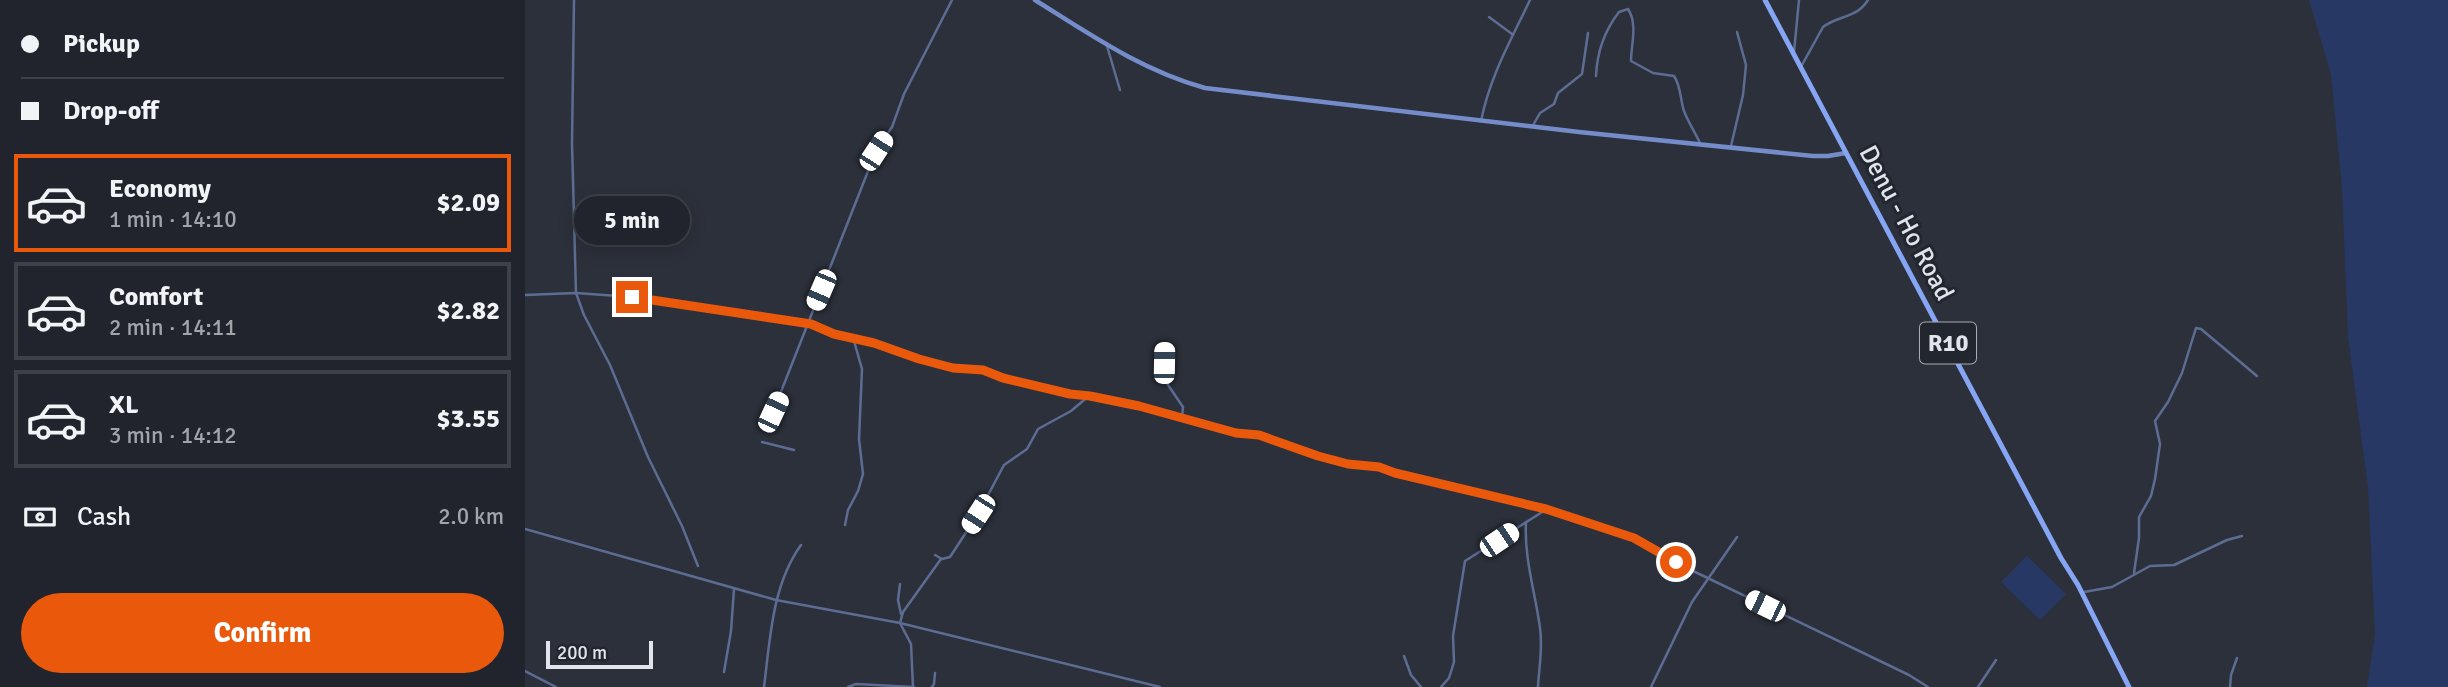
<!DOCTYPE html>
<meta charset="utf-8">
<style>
body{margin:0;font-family:Signika,sans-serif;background:#292c34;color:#f1f3f6;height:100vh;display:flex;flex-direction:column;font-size:26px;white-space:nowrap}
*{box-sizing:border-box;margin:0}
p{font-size:23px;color:#a2a4a9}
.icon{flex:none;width:38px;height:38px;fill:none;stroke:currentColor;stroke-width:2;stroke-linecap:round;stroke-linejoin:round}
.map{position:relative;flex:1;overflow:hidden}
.drawer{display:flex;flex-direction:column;background:#21242c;width:525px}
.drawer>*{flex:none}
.banner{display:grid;align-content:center;height:154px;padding:0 21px;background:#21242c}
.scale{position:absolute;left:21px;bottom:18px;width:107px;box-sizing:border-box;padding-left:7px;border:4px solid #e1e4ea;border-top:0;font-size:19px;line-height:24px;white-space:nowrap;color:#e1e4ea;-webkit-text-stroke:5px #22262f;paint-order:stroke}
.end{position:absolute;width:32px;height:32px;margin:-16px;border:9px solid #ea580c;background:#fff;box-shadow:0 0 0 4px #fff}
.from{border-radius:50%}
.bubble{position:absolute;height:49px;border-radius:24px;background:#21242c;box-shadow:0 4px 18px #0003,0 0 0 2px #3e4148;font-size:23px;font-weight:800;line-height:49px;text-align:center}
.car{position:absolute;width:21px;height:42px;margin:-21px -10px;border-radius:9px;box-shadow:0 0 5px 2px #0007;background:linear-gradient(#fff 24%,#345 0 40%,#fff 0 76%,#345 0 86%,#fff 0)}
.banner b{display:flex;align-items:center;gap:24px;height:66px;font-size:26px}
.banner b+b{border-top:2px solid #3e4148}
.banner i{width:18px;height:18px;background:#f1f3f6}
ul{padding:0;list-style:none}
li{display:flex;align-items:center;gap:21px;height:98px;margin:0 14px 10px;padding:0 7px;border:4px solid #3e4148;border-radius:0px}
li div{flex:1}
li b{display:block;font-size:26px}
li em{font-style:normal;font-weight:800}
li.on{border-color:#ea580c}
li>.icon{width:63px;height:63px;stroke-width:1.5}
.pay{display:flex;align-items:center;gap:18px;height:77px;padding:0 21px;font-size:26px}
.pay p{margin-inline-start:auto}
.primary-button{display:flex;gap:14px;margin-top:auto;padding:14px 21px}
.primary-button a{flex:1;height:80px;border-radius:42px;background:#ea580c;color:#fff;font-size:28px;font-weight:800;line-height:80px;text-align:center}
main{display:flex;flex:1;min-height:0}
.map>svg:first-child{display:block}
</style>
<main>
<section class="drawer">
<div class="banner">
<b><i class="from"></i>Pickup</b>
<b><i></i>Drop-off</b>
</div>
<ul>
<li class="on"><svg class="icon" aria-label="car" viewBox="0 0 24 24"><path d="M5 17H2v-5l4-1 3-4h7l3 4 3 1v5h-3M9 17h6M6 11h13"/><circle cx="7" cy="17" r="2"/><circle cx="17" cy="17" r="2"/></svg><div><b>Economy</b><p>1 min · 14:10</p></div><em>$2.09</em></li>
<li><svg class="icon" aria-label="car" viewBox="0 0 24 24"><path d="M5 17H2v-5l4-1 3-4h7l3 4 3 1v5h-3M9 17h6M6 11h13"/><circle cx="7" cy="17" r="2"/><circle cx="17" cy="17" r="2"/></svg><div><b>Comfort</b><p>2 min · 14:11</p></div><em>$2.82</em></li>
<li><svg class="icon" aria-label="car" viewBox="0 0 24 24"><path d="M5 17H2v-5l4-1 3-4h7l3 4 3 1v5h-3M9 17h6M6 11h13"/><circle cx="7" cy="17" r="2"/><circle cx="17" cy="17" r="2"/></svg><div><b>XL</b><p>3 min · 14:12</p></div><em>$3.55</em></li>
</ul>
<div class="pay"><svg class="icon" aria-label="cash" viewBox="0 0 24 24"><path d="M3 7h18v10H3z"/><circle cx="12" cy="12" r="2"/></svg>Cash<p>2.0 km</p></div>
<div class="primary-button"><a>Confirm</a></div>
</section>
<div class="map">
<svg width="1923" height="687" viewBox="0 0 1923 687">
<rect width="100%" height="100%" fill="#2c303a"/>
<g fill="#273864">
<path d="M1784,0H1923V687H1842L1850,634L1843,487L1823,337L1817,188L1806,74Z"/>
<path d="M1502,556L1541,594L1515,620L1476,582Z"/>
</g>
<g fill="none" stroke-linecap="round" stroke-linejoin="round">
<g stroke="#5c6c93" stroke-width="2.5">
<path d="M49,0L47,143L51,293L59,315L85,365L123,457L157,526L173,566"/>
<path d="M964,17L987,34"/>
<path d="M582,46L595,90"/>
<path d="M1269,52L1274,0"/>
<path d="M1277,65L1298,27C1313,15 1331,19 1343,0"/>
<path d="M1071,76C1072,53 1080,30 1094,12L1103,9C1113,24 1106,45 1106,61L1128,73L1149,76C1156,86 1155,99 1159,111C1163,122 1170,132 1175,143"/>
<path d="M956,121C965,76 986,40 1005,0"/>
<path d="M1007,127L1015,113L1029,104L1033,93L1057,74L1063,33"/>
<path d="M1206,146L1218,95L1221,65L1212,32"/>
<path d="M0,295L51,293L107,297L286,324L309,334L349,343L394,359L428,368L458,371L478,378L545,394L565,395L614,406L711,433L734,435L793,456L823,464L854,467L870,473L1022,509L1109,538L1164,569L1384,675L1403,687"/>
<path d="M639,347V379L658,407L657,417"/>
<path d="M248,412L351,151L367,127L379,94L427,0"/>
<path d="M237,442L269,450"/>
<path d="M1001,522C999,559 1010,591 1015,628C1018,648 1014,667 1013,687"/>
<path d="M320,525L323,510L333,491L338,474L334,439L337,369L329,341"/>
<path d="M0,529L251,600L375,623L635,687"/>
<path d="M410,555L417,559L425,557L453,514L479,465L502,449L513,429L546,411L565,395"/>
<path d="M1609,573L1614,538V517L1626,496L1630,479L1635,444L1630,421L1643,402L1657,373L1671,328L1676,329L1732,376"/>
<path d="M375,584L373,600L376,614"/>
<path d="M1559,592L1587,587L1625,566L1649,565L1702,540L1717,536"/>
<path d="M879,656L886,675L896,687"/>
<path d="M0,671L31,687"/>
<path d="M199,672L206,631L209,589"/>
<path d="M239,687C245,640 247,585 276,545"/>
<path d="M323,687L331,684L389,687"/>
<path d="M388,687L386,644L375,623L378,612L416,559"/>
<path d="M407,687L409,684L410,673"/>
<path d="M916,687L924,678L929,662L928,636L940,561L1022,509"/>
<path d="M1126,687L1167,602L1212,537"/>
<path d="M1453,687L1471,660"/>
<path d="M1705,687L1706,675L1712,658"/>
</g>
<path stroke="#748dca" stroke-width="4.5" d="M510,0C566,35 616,70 680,88L1054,132L1288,156H1303L1321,153"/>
<path stroke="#86a6f5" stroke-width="5" d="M1240,0L1536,558L1553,585L1604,687"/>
</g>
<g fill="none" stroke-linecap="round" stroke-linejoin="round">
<path stroke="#ea580c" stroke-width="9" d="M107,297L286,324L309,334L349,343L394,359L428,368L458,370L478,378L545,394L565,396L614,406L711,433L734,435L793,456L823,464L854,467L870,473L1021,509L1109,538L1151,562"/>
</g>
<g text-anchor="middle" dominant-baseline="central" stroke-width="6" stroke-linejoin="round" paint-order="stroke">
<rect fill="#22262f" stroke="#a8abb2" stroke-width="2" x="1395" y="322.5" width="56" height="41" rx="5"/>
<g font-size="24" font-weight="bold" fill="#e1e4ea">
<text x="1423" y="343">R10</text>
</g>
<g font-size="26" fill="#e1e4ea" stroke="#22262f">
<text transform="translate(1381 223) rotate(62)">Denu - Ho Road</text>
</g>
</g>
</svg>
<div class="scale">200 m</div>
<i class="end from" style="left:1151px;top:562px"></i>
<i class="end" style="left:107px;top:297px"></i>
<div class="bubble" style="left:49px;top:196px;width:116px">5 min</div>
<i class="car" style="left:351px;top:151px;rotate:33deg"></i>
<i class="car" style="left:296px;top:290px;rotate:203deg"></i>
<i class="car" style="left:639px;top:363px;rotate:1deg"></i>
<i class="car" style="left:248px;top:412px;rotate:25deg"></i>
<i class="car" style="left:453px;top:514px;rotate:213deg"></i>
<i class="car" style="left:974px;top:540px;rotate:56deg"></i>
<i class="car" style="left:1240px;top:606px;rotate:296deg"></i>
</div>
</main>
